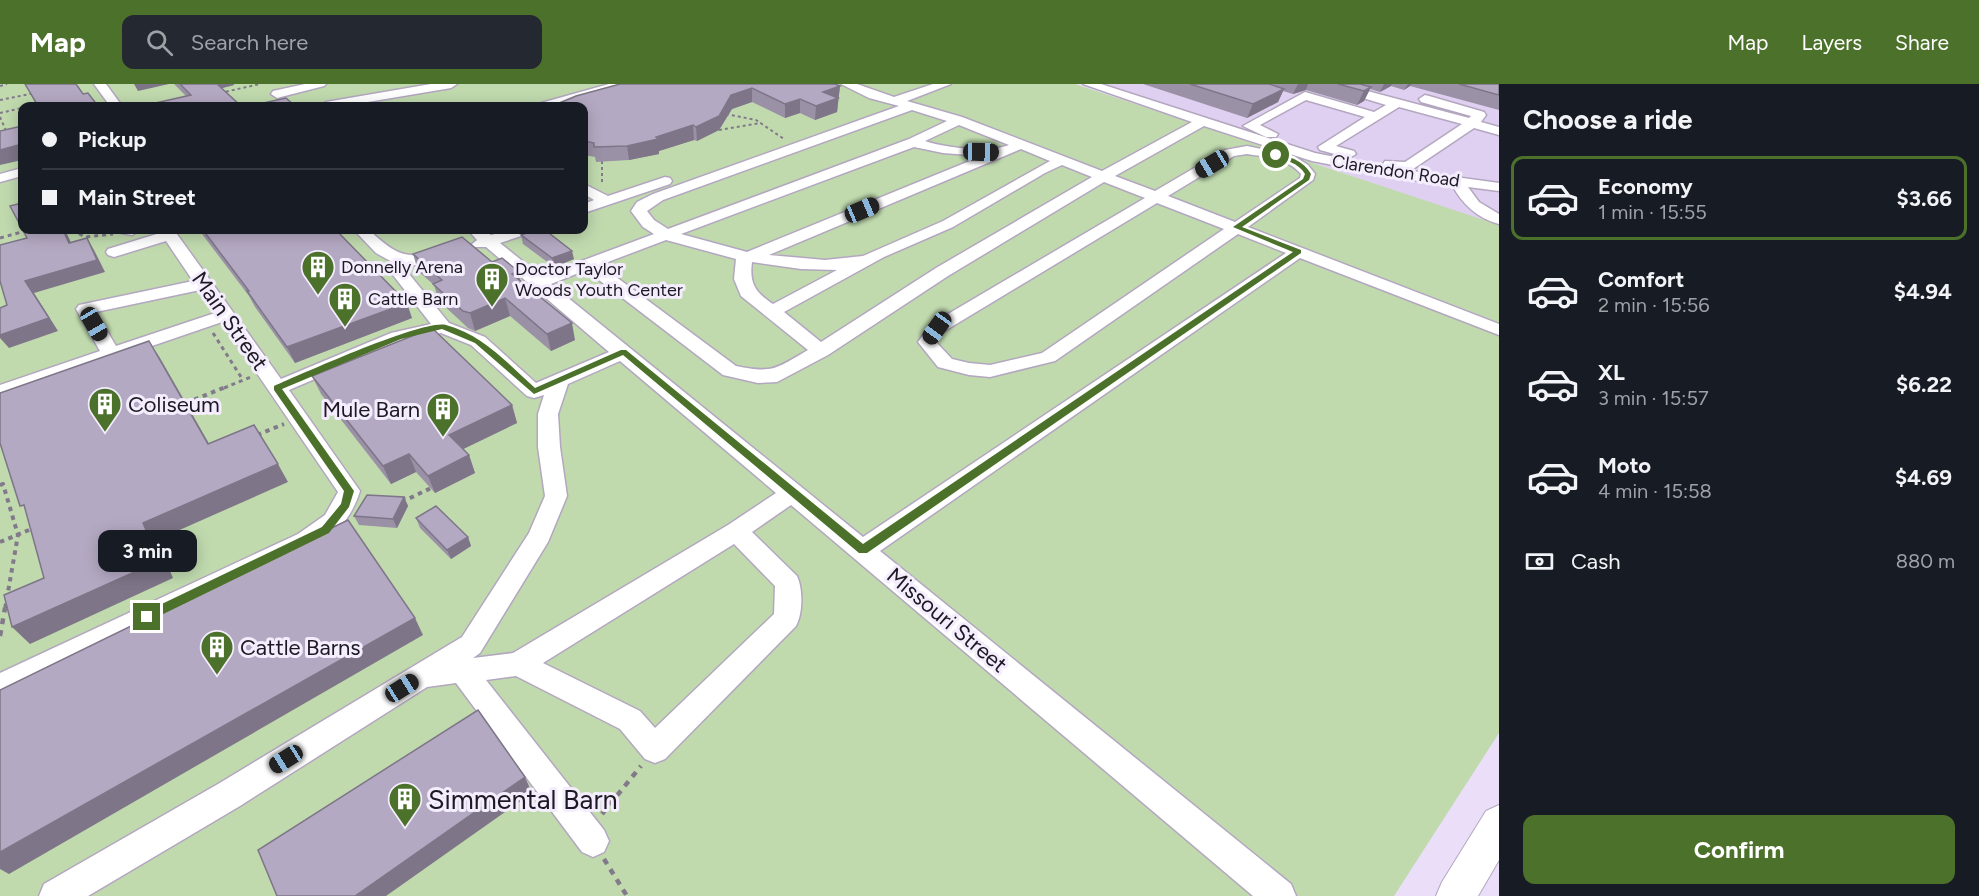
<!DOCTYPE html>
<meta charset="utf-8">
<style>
body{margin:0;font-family:Figtree,sans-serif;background:#242831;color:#f1f3f6;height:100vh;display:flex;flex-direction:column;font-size:22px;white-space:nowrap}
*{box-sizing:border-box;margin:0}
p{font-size:20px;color:#9ea1a6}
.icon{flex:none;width:33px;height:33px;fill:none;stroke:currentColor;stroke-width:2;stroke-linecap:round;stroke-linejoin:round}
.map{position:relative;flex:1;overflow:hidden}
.sheet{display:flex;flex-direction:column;background:#171b24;width:480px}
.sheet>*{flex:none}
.hud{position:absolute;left:18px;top:18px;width:570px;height:132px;border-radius:12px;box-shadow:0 3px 15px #0003;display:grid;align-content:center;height:132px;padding:0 24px;background:#171b24}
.end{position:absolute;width:27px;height:27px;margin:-14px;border:8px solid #4c712a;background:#fff;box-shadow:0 0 0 3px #fff}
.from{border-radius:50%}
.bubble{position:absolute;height:42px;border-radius:12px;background:#171b24;box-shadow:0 3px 15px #0003;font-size:20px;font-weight:700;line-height:42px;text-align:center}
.car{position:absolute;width:18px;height:36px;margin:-18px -9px;border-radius:8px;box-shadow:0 0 4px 2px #0007;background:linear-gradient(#222 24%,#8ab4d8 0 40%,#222 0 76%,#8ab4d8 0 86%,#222 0)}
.hud b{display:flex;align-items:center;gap:21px;height:57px;font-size:22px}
.hud b+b{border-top:2px solid #363941}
.hud i{width:15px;height:15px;background:#f1f3f6}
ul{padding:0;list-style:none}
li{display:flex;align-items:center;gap:18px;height:84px;margin:0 12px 9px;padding:0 12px;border:3px solid transparent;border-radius:12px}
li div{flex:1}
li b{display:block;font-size:22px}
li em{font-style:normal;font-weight:700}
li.current{border-color:#4c712a}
li>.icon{width:54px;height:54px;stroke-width:1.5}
h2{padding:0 24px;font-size:27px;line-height:72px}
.pay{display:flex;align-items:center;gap:15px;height:66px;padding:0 24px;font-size:22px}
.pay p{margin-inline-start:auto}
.primary-button{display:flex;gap:12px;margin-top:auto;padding:12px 24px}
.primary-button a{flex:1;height:69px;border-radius:12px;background:#4c712a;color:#fff;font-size:24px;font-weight:700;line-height:69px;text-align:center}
header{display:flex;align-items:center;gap:36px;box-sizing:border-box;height:84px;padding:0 30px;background:#4c712a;color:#fff}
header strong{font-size:28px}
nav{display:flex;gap:33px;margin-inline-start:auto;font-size:21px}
.search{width:420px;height:54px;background:#242831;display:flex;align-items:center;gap:15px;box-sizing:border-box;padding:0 21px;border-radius:12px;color:#9ea1a6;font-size:22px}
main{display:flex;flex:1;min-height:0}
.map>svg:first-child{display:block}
</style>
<header>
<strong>Map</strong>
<div class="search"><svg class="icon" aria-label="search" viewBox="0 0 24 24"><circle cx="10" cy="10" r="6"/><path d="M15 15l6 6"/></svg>Search here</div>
<nav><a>Map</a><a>Layers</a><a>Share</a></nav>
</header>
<main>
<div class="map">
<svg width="1499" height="812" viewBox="0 0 1499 812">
<rect width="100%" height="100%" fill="#eadef8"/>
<g fill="#dfd0f1">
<path d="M1097,0H1499V100L1370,81L1310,67Z"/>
<path d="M1305,76L1499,106V142Z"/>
</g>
<path fill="#c0daae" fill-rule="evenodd" d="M0,0H1075L1499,141V649L1394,812H0ZM22,22H584V146H22Z"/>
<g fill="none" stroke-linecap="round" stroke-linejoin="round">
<g stroke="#b3a7c0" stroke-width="3">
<g id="minor">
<path d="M94,0H106L122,22H110Z"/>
<path d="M305,0H326L324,2L277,14L271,10L273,7Z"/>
<path d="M431,0H457L451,4L344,22H320L326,18Z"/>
<path d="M609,0H628L626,2L557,22H539L541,19Z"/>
<path d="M841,0H857L894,13L933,0H951L907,17L962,33L1102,87L1192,38L1083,0H1101L1315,69L1385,83L1383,80L1385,77L1405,78L1462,40L1399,23L1336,62L1354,67L1356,70L1349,74L1320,66L1318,63L1365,33L1306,16L1260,41L1278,50L1276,53H1266L1243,42L1305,8L1374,28L1386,21L1324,2L1322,0H1341L1469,34L1471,32L1421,18L1419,15L1425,11L1429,12L1484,28L1486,31L1481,38L1499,43V51L1474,44L1413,85H1397L1499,99V107L1468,103L1479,118L1499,130V140C1477,134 1463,121 1452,101L1412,96L1312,77L1204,42L1115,92L1155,107L1225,66L1247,62L1294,72L1308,81L1315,90L1313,96L1248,143L1499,240V251L1300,174L880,467L1291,800L1296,812H1253L791,421L752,448L797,492C803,505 803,529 796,542L665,675L655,679L645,675L620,645L516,592L486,596L604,746L609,757L604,768L593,773L582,768L456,599L427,603L240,722L88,812H39L44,800L218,700L462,553L529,449L545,412L538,363V330L544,311L534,314L527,312L471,261L441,249L404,257L289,306L360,407C352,433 338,449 314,462L0,614V589L298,450L325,431L338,408L222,238L0,314V301L100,267L76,225L79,221L193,197L166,157L114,173L108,171L106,168L108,165L160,149L159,146H174L281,295L391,249L431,240L393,191L394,179L376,169L354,146H369C389,164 400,175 428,170C436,169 444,166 452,168L454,171L452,174L410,182L409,190L449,239L485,253L536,299L609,268L486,163H474L472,160L477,156L468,146H484L491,151L510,146H531L530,149L500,159L541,192L654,150L643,143L631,127L637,118L653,110L899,22L869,14ZM912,26L947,37L909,55L668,145L654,136L647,127L663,116ZM959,41L1009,61C990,69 946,64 925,57ZM914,63L943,69L982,72L747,168L681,150ZM1021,65L1050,77L943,137L863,172L825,176L769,171ZM1247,70C1266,73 1288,74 1301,90L1300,94L1235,138L1168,112L1234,72ZM1062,81L1092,93L936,184L821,258L784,228L884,173L953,143L1045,89ZM1104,98L1145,114L931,240L918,258L938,283L969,291L990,293L1055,277L1238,150L1286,169L863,453L551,200L586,186L723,291L758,299L777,298L828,271L948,192ZM1157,119L1224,145L1042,269L990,281L969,279L952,275L936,258L943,248ZM666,156L736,175L734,195L741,212L808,266C777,284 773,290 736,282L600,181ZM752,178L801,185L837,186L773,220C756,209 749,200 752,178ZM200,206L215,229L116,262L96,228ZM620,277L776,409L728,441L513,569L473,574L480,569L548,458L567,412L560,363L558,330L568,300ZM734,460L775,502L774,530L655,644L640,627L543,579Z"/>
<path d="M22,84V92L0,98V90Z"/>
<path d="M665,93L670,94L672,97L670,100L584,129V120L594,116L584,110V100L608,112Z"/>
<path d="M119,146H140L132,151L121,149Z"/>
</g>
</g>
<g stroke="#b3a7c0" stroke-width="2">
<path id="major" d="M1499,721V776L1478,812H1436L1442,798L1486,727Z"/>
</g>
<g stroke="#827a8b" stroke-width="2" stroke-dasharray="3 3" stroke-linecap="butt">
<path d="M0,2L7,0"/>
<path d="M220,9L260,0"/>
<path d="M0,16L35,9"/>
<path d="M29,22L37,21"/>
<path d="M0,29L22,24"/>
<path d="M726,30L756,36L784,55"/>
<path d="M0,33L7,49"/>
<path d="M719,46L761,39"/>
<path d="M602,77V99"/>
</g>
<g stroke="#827a8b" stroke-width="3" stroke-dasharray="4 4" stroke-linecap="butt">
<path d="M72,146L85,153L113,150"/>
<path d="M0,154L25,147"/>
<path d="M213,249L243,296"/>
<path d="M224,304L251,293"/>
</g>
<g stroke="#827a8b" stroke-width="4" stroke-dasharray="4.5 4.5" stroke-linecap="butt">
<path d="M186,319L228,302"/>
<path d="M257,351L284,340"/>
<path d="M0,401L3,400L18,451L5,525"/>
<path d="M401,415H408L431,404"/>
<path d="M0,458L34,444"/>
</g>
<g stroke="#827a8b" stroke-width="4.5" stroke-dasharray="6 6" stroke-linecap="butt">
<path d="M0,552L5,524"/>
<path d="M602,730L641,682"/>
<path d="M604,775L627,812"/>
</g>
<use href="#minor" fill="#fff" fill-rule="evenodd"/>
<use href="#major" fill="#fff" fill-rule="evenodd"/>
</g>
<g fill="#9b91a7">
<path d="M174,0H234V1L186,12Z"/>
<path d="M620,0L840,2L837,28L815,36L800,29L785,34L752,18L732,25L719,46L697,57L694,56L659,67V70L629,76L596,78L595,73L584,71V22Z"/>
<path d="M1143,0H1499V26L1410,2L1404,6L1391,2L1380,8L1370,5L1364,17L1357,21L1306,6L1293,10L1283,7L1278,18L1247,34Z"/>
<path d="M199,146H336L412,234L295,279L255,223L249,212Z"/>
<path d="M521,151L574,175L554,183L523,160Z"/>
<path d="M413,170L521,197L575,256L551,267L510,232L475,247L468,244L439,217L434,201L418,187Z"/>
<path d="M312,292L512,321L517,339L463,365L469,371L475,389L435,409L416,388L391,400L321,310Z"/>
<path d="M404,413L408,422L397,444L359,441L354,432Z"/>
<path d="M416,434L468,453L471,462L451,475L420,444Z"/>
</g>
<g fill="#7e7688">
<path d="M134,0H169L138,7Z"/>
<path d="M213,0H234V1L215,6Z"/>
<path d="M1298,0H1308L1306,6L1293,10Z"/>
<path d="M1384,0H1392L1391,2L1380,8Z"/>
<path d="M1408,0H1412L1410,2L1404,6Z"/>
<path d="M840,2L837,28L815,36L816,22L823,8Z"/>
<path d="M1371,3L1364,17L1357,21L1364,7Z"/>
<path d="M752,4V18L732,25L719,46L697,57L696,43L731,11Z"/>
<path d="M1284,5L1278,18L1247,34L1253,20Z"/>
<path d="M800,15V29L785,34V20Z"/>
<path d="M693,41L694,56L659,67V70L629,76L627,62Z"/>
<path d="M22,60V76L0,81V66Z"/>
<path d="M63,146H65L77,171L69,159Z"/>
<path d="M87,154L94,166L105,188L34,209L58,247L9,264L0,254V251L25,197Z"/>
<path d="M572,167L574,175L554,183L552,174Z"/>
<path d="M518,187L522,204L512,190Z"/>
<path d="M505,214L510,232L475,247L470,229Z"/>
<path d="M407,219L412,234L295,279L287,263Z"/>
<path d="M572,239L575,256L551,267L547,250Z"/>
<path d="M149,257L160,274L219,377L208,360Z"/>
<path d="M512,321L517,339L455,369L449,351Z"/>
<path d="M409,370L416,388L391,400L383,382Z"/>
<path d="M469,371L475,389L435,409L428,392Z"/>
<path d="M278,380L288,398L157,456L173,494L30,560L12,543L143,439Z"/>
<path d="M404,413L408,422L397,444L393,435Z"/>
<path d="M468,453L471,462L451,475L447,466Z"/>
<path d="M415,534L423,551L9,790L0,785V768Z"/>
<path d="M525,693L532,709L386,812H355Z"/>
</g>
<g fill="#b4a9c2" stroke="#7e7688" stroke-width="1.5">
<path d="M25,0H76L83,10L88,9L98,22H38Z"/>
<path d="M180,0H217L241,22H142L191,11Z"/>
<path d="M620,0H835L840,2L823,8L838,14L816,22L800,15L785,20L752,4L731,11L719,32L696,43L693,41L656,53L658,55L627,62L594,63V59L584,57V22H555L557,20L576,12Z"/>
<path d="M1190,0H1269L1284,5L1253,20Z"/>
<path d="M1338,0H1360L1371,3L1364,7Z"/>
<path d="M1459,0H1499V11Z"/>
<path d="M286,14L295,22H250Z"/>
<path d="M22,42V60L0,66V47Z"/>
<path d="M22,119V146H63L69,159L87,154L97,176L25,197L49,234L0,251V224L7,221L0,197V161L27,154L10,122Z"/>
<path d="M203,146H336L407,219L287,263L247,207H249Z"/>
<path d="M535,146H545L572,167L552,174L521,151Z"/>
<path d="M462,153L492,178L502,174L518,187L512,190L572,239L547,250L505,214L470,229L463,227L433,200L442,196L413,170Z"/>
<path d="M432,244L512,321L449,351L469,371L428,392L409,370L383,382L312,292Z"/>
<path d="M149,257L208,360L254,341L278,380L143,439L159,477L12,543L4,511L44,494L24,421L20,422L0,359V309Z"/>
<path d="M367,411L404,413L393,435L354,432Z"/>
<path d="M436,422L468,453L447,466L416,434Z"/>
<path d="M348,436L415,534L0,768V606Z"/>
<path d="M478,626L525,693L355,812H277L258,766Z"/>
</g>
<path fill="#4c712a" d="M1274,70C1288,71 1304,77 1311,90L1309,96L1242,143L1301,166V169L867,469H859L623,271L534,310L475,259L442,245L401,255L282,305L354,407L349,423L329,449L151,536L147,537L141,533L143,529L322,443L341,420L344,407L274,306V302C302,290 423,235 446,241C483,251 507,279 535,304L621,266H626L863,460L1293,168L1233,143L1303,95L1305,90C1299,79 1285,76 1274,73Z"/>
<defs>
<g id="building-pin" transform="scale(1.725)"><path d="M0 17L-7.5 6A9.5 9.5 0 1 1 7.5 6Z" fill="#4c712a" stroke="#f4edfd"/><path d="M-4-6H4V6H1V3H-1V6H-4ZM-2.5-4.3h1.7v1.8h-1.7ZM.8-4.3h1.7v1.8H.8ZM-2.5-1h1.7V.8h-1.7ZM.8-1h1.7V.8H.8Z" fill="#fff"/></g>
</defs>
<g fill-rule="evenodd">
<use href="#building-pin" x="318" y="183"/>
<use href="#building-pin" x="492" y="195"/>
<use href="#building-pin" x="345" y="215"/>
<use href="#building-pin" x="105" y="320"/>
<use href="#building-pin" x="443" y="325"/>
<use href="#building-pin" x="217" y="563"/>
<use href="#building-pin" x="405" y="715"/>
</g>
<g text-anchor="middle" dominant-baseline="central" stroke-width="6" stroke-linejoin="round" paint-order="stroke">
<g font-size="18" fill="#1d1922" stroke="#f4edfd">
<text transform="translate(1396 87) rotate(9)">Clarendon Road</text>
</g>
<g font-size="18" fill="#1d1922" stroke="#f4edfd" text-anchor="start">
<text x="341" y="183">Donnelly Arena</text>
<text x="515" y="185">Doctor Taylor<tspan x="515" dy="21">Woods Youth Center</tspan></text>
<text x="368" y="215">Cattle Barn</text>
</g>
<g font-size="22" fill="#1d1922" stroke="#f4edfd">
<text transform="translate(230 237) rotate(55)">Main Street</text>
<text transform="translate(947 536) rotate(40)">Missouri Street</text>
</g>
<g font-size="22" fill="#1d1922" stroke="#f4edfd" text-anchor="start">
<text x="128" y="320">Coliseum</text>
<text x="420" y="325" text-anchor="end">Mule Barn</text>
<text x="240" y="563">Cattle Barns</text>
</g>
<g font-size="27" fill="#1d1922" stroke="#f4edfd" text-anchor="start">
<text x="428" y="715">Simmental Barn</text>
</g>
</g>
</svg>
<i class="end from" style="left:1276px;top:71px"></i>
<i class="end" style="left:147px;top:533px"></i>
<div class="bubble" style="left:98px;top:446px;width:99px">3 min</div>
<i class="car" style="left:981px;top:68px;rotate:91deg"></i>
<i class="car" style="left:1212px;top:80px;rotate:239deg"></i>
<i class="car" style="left:862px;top:126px;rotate:67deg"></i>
<i class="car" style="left:94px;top:240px;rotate:150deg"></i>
<i class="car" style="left:937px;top:244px;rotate:216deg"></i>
<i class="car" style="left:402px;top:604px;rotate:58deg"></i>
<i class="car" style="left:286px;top:675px;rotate:238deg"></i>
<div class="hud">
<b><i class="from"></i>Pickup</b>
<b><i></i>Main Street</b>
</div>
</div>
<section class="sheet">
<h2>Choose a ride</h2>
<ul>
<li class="current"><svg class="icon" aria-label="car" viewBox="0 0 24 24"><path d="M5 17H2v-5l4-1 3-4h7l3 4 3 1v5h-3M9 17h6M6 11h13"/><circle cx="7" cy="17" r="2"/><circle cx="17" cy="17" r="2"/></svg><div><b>Economy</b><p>1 min · 15:55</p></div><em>$3.66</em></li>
<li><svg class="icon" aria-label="car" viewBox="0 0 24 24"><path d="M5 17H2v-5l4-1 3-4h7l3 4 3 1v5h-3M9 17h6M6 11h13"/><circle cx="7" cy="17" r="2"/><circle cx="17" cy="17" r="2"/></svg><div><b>Comfort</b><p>2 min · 15:56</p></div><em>$4.94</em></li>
<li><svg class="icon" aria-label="car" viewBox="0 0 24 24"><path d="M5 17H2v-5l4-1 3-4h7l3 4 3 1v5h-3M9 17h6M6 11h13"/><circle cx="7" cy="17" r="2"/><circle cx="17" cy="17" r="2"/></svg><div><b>XL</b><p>3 min · 15:57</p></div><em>$6.22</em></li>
<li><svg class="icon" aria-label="car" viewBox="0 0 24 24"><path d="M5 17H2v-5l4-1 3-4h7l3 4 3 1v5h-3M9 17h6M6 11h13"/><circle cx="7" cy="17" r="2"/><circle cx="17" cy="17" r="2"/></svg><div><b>Moto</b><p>4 min · 15:58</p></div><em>$4.69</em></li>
</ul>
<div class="pay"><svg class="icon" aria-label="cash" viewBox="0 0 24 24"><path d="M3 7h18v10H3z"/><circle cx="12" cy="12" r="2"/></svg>Cash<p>880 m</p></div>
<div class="primary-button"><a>Confirm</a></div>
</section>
</main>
